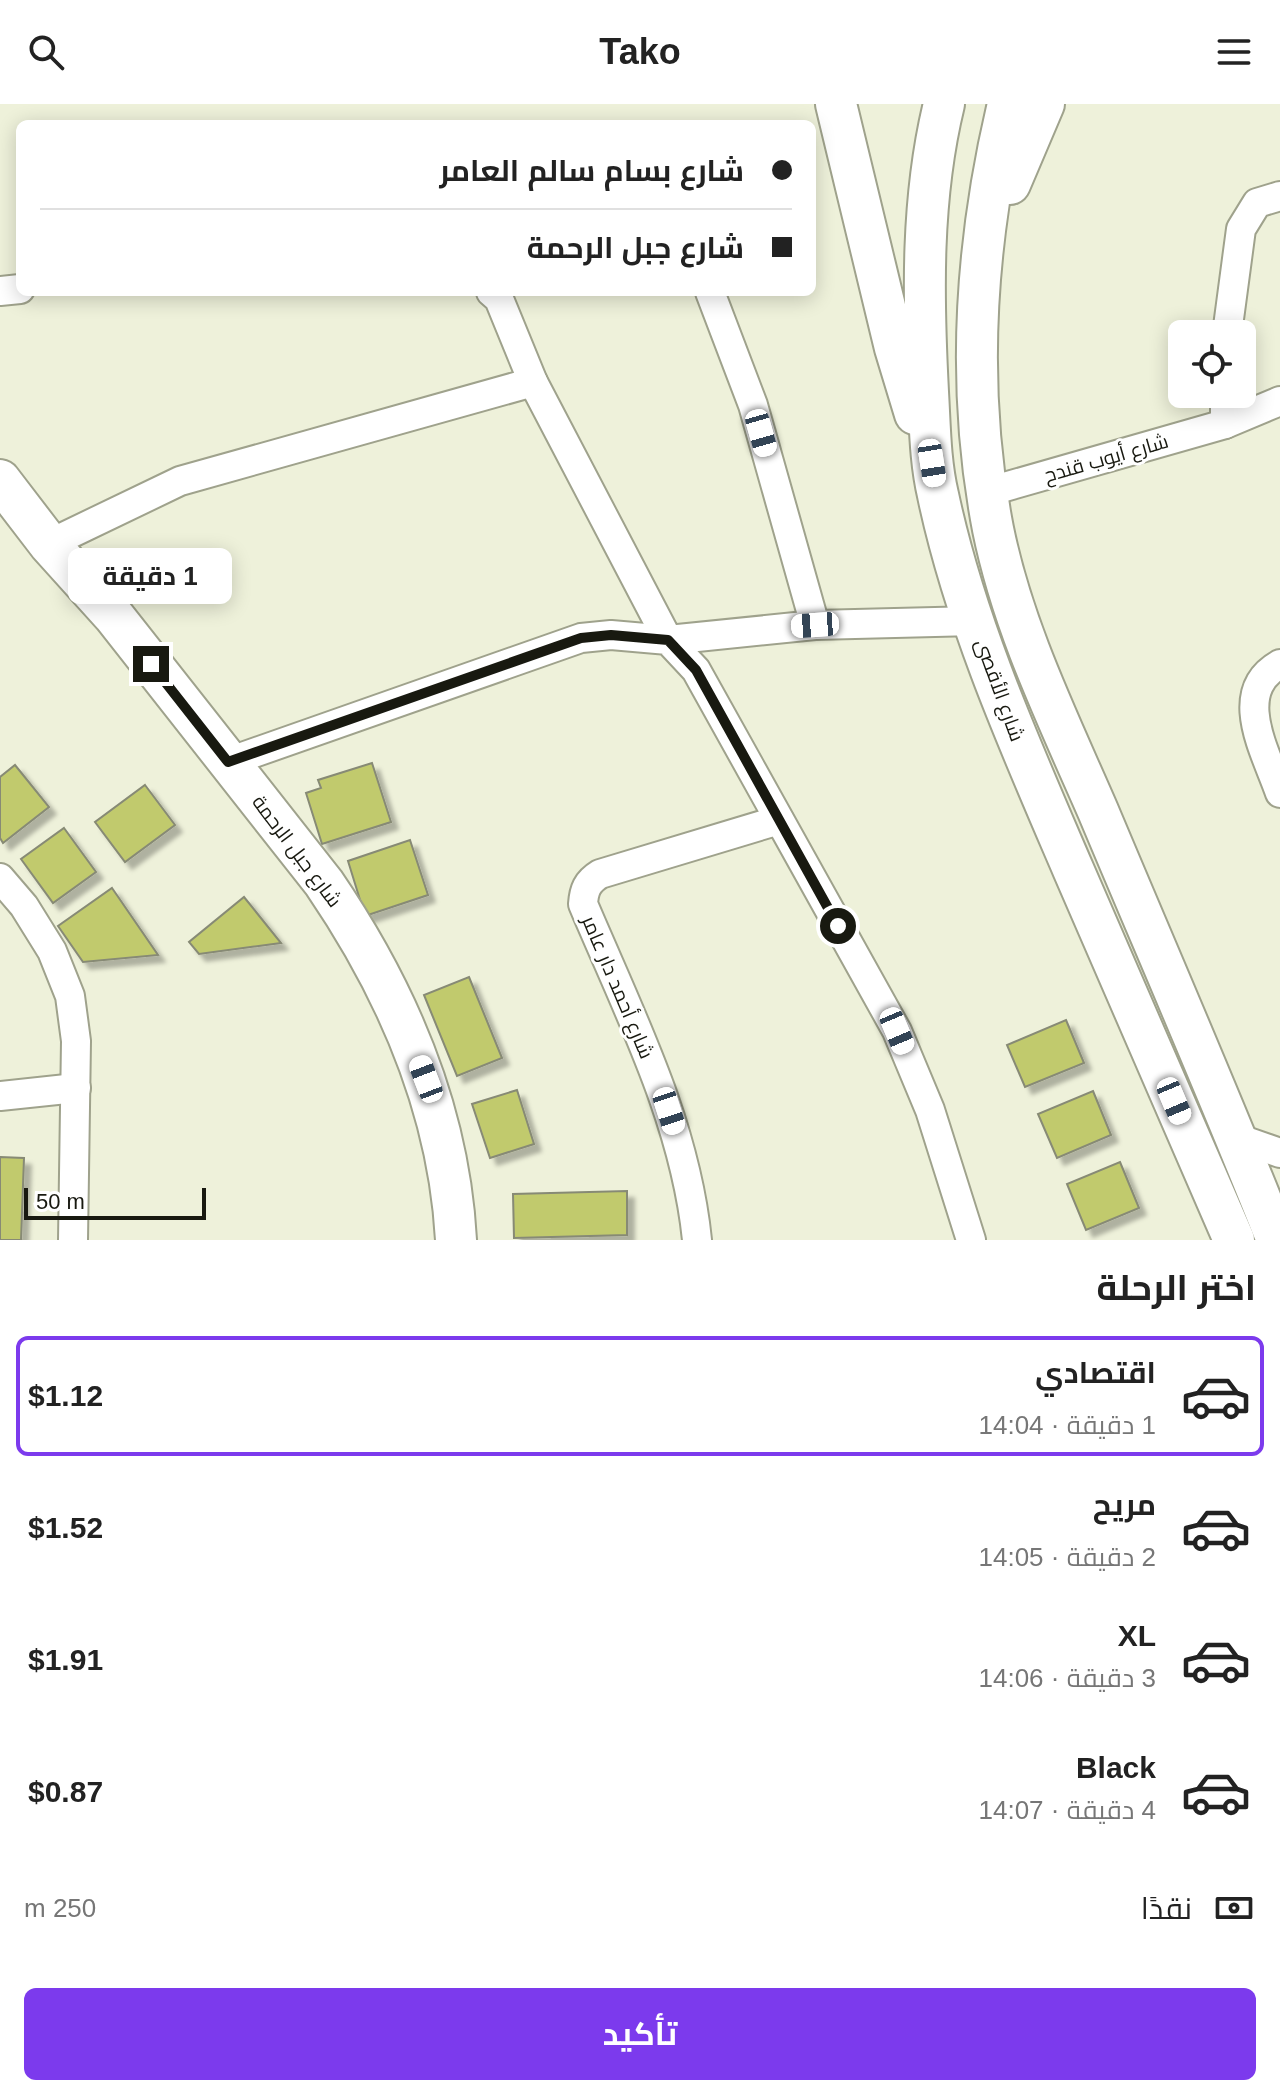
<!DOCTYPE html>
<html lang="ar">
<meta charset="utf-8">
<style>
body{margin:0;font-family:Helvetica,Cairo,sans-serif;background:#f6f6f6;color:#222;direction:rtl;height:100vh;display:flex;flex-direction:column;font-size:30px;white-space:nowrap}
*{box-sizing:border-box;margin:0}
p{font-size:26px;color:#767676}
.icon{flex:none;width:44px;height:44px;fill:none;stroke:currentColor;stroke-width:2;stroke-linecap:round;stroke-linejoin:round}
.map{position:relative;height:1136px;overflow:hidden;direction:ltr}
.details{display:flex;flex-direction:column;background:#fff;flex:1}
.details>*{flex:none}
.guide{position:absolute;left:16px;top:16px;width:800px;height:176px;border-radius:12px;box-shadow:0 4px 20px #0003;direction:rtl;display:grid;align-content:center;height:176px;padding:0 24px;background:#fff}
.tools{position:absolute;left:1168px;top:216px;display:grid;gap:16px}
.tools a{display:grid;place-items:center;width:88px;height:88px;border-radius:12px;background:#fff;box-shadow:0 4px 20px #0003;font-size:40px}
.scale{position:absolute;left:24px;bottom:20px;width:182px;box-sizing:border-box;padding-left:8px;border:4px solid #181910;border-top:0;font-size:22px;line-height:28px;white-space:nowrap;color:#181910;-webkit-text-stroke:6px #fff;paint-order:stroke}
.end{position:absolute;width:36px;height:36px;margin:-18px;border:10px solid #181910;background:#fff;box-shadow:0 0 0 4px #fff}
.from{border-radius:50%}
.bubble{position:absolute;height:56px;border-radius:12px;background:#fff;box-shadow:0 4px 20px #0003;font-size:26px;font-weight:700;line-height:56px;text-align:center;direction:rtl}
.car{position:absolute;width:24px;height:48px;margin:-24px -12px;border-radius:10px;box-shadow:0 0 6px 2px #0007;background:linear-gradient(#fff 24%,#345 0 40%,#fff 0 76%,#345 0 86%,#fff 0)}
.guide b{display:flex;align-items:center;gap:28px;height:76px;font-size:30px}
.guide b+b{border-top:2px solid #e0e0e0}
.guide i{width:20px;height:20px;background:#222}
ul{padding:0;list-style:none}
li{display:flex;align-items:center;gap:24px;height:120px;margin:0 16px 12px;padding:0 8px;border:4px solid transparent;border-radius:12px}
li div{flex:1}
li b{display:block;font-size:30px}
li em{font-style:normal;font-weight:700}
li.active{border-color:#7c3aed}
li>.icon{width:72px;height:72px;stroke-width:1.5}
h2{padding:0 24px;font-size:36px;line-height:96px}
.pay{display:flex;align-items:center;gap:20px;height:88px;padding:0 24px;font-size:30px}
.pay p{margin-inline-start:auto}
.action{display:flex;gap:16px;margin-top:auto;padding:16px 24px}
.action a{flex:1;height:92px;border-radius:12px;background:#7c3aed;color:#fff;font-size:32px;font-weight:700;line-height:92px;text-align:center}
header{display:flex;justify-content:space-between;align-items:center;height:104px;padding:0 24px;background:#fff;font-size:36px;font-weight:700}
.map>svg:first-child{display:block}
</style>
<header><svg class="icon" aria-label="menu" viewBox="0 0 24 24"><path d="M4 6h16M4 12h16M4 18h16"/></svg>Tako<svg class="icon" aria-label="search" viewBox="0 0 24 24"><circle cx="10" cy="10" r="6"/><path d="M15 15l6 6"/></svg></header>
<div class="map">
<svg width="1280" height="1136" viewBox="0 0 1280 1136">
<defs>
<filter id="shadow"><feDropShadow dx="7" dy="7" stdDeviation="2" flood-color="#0004"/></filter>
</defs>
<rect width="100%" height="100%" fill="#eef1da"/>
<g fill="#c1ca6d" stroke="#878a75" stroke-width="2" filter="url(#shadow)">
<path d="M372,659L391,718L322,740L306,689L321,684L318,676Z"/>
<path d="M15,661L49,703L3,739L0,734V673Z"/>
<path d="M145,681L175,721L125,758L95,718Z"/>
<path d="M64,724L96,768L53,799L21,755Z"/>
<path d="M410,736L428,791L365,812L348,757Z"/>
<path d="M112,784L158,851L83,858L58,822Z"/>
<path d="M244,793L281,839L199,850L189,838Z"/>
<path d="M469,873L502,954L457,972L424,891Z"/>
<path d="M1066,916L1084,959L1025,983L1007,941Z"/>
<path d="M517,986L534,1040L490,1054L472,1000Z"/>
<path d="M1093,987L1111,1031L1057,1054L1038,1010Z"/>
<path d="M0,1053L24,1054L21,1136H0Z"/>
<path d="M1120,1058L1139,1104L1086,1126L1067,1080Z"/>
<path d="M627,1087V1131L514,1134L513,1090Z"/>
</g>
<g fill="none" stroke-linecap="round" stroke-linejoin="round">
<g stroke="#9fa28c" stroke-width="32">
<g id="street">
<path d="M0,187L20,185"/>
<path d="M491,188L499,195L533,278L668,536L815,521L975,517"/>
<path d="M710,188L753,301L815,521"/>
<path d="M1227,230L1241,125L1257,99L1280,92"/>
<path d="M1225,290V320"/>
<path d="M987,388L1225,320L1280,297"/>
<path d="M49,440L180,377L533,278"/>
<path d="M1280,560C1230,588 1266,648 1280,689"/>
<path d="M228,658L581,534L611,531L668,536L696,566L897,927L930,1006L971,1136"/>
<path d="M0,774L24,802L52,847L70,892L76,937L73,1136"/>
<path d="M0,992L76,984"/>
<path d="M1237,1034L1280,1049"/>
<path d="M697,1136C685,1017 629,909 583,800C584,786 587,778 600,770L779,716"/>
</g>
</g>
<g stroke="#9fa28c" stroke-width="44">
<g id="secondary">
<path d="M836,0L895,244L915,310"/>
<path d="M944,0C921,94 923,192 928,288C930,322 930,357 938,391C965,519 1021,644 1073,765C1127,889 1180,1012 1234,1136"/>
<path d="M1008,0C975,139 966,285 993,425C1013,524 1058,615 1098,707C1158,850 1220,992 1277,1136"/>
<path d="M1010,80L1044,0"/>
<path d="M0,376L49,440L113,511L324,779C397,886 449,1005 456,1136"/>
</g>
</g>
<use href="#street" stroke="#fff" stroke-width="28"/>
<use href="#secondary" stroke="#fff" stroke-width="40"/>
</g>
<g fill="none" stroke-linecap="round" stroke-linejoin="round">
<path stroke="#181910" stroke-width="10" d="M151,560L228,658L581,534L611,531L668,536L696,566L838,822"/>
</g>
<g text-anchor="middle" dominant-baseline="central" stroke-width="6" stroke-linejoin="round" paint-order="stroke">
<g font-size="20" fill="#181910" stroke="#fff">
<text transform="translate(1106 354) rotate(-16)">شارع أيوب قندح</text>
<text transform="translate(1000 586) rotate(70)">شارع الأقصى</text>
<text transform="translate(297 747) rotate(53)">شارع جبل الرحمة</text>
<text transform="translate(618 883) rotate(67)">شارع أحمد دار عامر</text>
</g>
</g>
</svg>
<div class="tools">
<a><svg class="icon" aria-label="locate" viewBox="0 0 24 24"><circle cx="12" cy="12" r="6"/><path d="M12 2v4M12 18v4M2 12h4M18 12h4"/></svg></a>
</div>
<div class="scale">50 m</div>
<i class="end from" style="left:838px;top:822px"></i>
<i class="end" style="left:151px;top:560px"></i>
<div class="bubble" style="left:68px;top:444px;width:164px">1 دقيقة</div>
<i class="car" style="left:761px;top:329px;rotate:164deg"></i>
<i class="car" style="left:932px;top:359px;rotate:171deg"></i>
<i class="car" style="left:815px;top:521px;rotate:266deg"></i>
<i class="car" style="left:897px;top:927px;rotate:157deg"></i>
<i class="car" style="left:426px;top:975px;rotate:339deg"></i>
<i class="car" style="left:1174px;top:997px;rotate:157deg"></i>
<i class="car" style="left:669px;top:1007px;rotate:162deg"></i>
<div class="guide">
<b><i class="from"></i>شارع بسام سالم العامر</b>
<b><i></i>شارع جبل الرحمة</b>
</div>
</div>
<section class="details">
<h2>اختر الرحلة</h2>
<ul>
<li class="active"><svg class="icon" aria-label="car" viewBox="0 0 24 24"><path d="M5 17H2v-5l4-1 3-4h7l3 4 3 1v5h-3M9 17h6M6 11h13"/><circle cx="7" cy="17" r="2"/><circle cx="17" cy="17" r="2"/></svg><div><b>اقتصادي</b><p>1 دقيقة · 14:04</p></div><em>$1.12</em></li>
<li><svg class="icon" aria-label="car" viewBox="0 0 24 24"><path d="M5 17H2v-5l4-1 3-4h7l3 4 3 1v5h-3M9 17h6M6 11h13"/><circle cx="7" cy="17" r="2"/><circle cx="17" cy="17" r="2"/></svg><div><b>مريح</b><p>2 دقيقة · 14:05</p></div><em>$1.52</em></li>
<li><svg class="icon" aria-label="car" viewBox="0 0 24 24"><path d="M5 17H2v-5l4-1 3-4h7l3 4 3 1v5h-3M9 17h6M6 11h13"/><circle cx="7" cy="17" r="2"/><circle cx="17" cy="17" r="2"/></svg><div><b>XL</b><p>3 دقيقة · 14:06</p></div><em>$1.91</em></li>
<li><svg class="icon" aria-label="car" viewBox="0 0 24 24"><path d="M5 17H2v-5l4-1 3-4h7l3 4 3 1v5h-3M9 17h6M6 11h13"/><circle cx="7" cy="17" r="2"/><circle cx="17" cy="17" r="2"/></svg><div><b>Black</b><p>4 دقيقة · 14:07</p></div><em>$0.87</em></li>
</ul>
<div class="pay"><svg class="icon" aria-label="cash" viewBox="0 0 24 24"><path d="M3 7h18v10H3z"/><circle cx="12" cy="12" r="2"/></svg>نقدًا<p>250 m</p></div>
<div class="action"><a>تأكيد</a></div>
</section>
